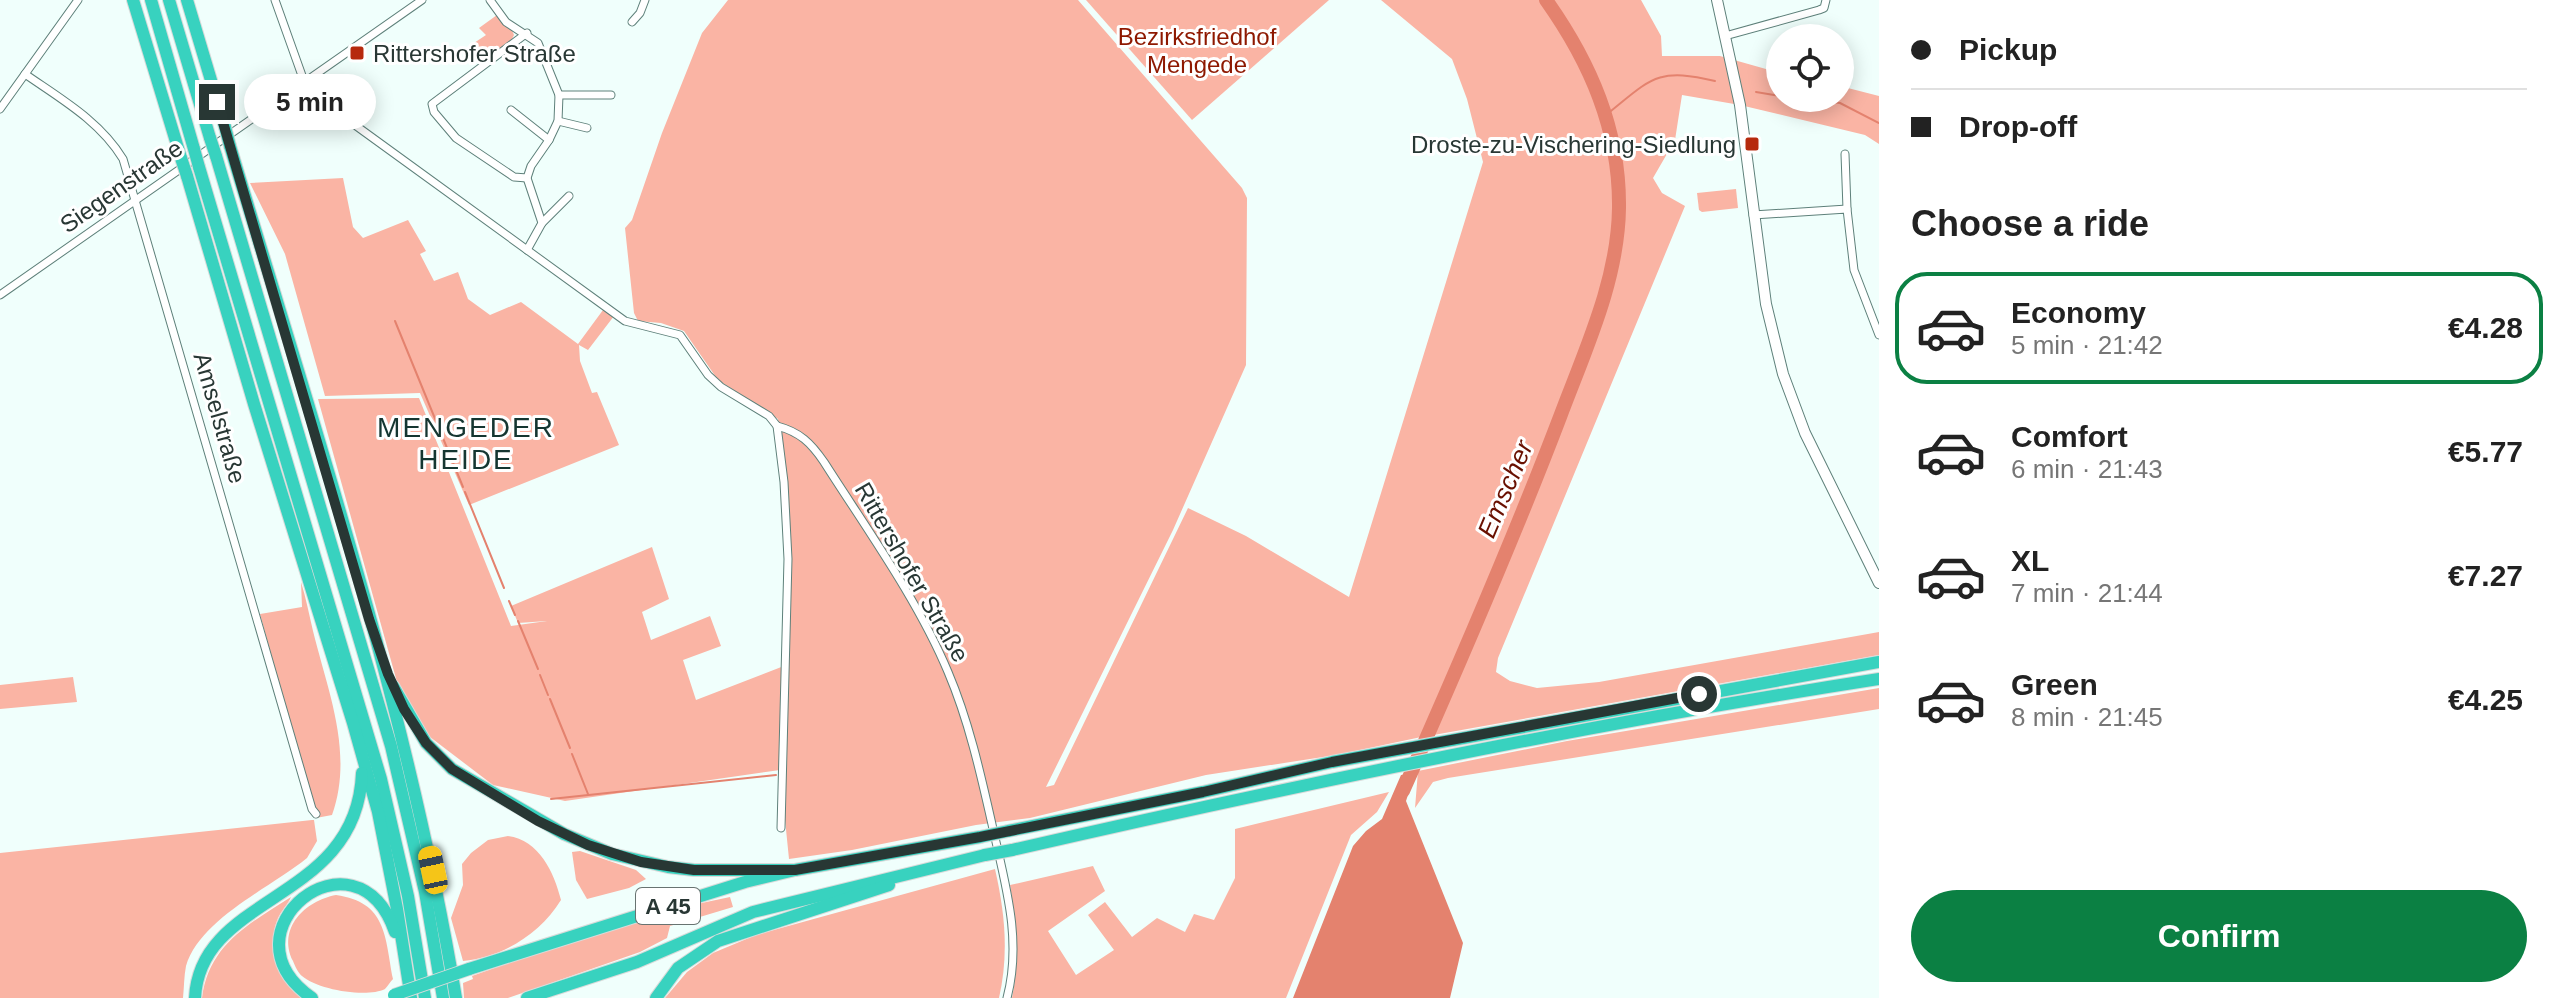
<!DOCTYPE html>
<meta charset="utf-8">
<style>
body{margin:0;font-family:Arial,sans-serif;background:#f2f2f2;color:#222;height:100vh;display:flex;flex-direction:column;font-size:30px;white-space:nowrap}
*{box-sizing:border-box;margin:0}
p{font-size:26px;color:#767676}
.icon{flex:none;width:44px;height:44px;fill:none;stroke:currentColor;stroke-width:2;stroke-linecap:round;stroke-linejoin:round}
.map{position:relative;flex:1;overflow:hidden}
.details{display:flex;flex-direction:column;background:#fff;width:680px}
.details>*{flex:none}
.top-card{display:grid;align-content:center;height:176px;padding:0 32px;background:#fff}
.controls{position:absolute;left:1766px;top:24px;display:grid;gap:16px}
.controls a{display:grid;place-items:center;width:88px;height:88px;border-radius:50%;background:#fff;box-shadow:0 4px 20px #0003;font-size:40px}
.end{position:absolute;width:36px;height:36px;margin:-18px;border:10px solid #283734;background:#fff;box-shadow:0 0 0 4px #fff}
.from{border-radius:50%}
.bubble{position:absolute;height:56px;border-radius:28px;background:#fff;box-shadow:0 4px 20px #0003;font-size:26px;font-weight:800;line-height:56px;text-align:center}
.car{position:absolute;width:24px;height:48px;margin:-24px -12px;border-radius:10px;box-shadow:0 0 6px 2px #0007;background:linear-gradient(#f5c518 24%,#345 0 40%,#f5c518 0 76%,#345 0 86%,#f5c518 0)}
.top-card b{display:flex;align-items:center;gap:28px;height:76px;font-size:30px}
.top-card b+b{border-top:2px solid #e0e0e0}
.top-card i{width:20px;height:20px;background:#222}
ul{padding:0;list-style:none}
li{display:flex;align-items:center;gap:24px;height:112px;margin:0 16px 12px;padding:0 16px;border:4px solid transparent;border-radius:32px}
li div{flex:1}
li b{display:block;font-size:30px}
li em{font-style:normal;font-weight:800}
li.selected{border-color:#0b8043}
li>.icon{width:72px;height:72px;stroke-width:1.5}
h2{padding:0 32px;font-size:36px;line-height:96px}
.action{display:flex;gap:16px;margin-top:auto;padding:16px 32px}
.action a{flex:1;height:92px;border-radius:48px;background:#0b8043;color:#fff;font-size:32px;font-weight:800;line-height:92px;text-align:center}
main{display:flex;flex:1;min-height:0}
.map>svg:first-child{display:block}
</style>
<main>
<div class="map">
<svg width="1879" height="998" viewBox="0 0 1879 998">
<rect width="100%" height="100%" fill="#f0fffc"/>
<g fill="#fab4a4">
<path d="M728,0H1078L1242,188L1247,198L1246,365L1173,530L1046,787L1054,785L1188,508L1246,536L1349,597L1483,162L1467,99L1452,59L1381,0H1641L1661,36L1662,56H1720L1780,73V98H1840V86L1879,96V144L1865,135L1740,105L1682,95L1675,140L1653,178L1662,193L1685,206L1498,658L1496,672L1510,681L1537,688L1599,682L1879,632V655L1428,736L1443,700L1426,736L1336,755L1206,775L1030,818L976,825L852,850L789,859L780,770L565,801L493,785L430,737L397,682L318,399L419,398L511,626L547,621L518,623L511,606L652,547L669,599L642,612L651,640L710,616L721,646L683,660L696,700L789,664L790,558L778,419L718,380L684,331L661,323L638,321L634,313L625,228L632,220L662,133L702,33Z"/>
<path d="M1086,0H1329L1192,120Z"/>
<path d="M497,15L511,28L514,35L511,41L486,59L474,43L486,35L479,28Z"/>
<path d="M343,178L353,227L363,238L408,220L426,251L420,254L434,281L458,272L468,299L490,315L521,302L578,344L603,310L614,316L588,350L579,345L580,361L592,393L597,392L619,445L469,505L420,393L325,396L285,254L250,183Z"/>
<path d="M1736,189L1738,208L1702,212L1699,210L1697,193Z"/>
<path d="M301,582C306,598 309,614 313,631C328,692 354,753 332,815L316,818L260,614L302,607Z"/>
<path d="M73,677L77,702L0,709V685Z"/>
<path d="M1879,688V709L1448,778L1433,782L1415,808L1418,771L1567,741Z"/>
<path d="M1389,792L1377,812L1351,835L1286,998H1012C1020,959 1016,923 1010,885L1093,866L1105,891L1048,931L1076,975L1114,950L1088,915L1105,902L1132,937L1157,918L1185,932L1194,914L1214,920L1235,878V829Z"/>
<path d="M312,820H314L317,841L307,858C270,888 200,919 186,966C184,976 184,988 183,998H0V853Z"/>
<path d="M508,836C539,840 554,872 561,900C540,934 503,957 463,961L451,918L463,885L462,864L471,853L488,840Z"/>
<path d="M580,851L636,870L646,879L629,888L587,899L576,880L572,852Z"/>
<path d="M995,869C1005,913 1009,954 999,998H665L687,972L713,953L756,935Z"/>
<path d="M336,895C387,902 385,937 393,979C392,980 386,988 385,989C367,998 318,990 302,976C298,973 295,966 293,961C277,928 305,901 336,895Z"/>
<path d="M291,897C288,904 281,911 278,918C266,947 278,980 302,998H202C209,944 249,924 291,897Z"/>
<path d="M730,897L733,907L670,926L667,938L640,952L508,998H464L463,983L473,979L472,976C556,946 642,914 730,897Z"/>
</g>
<path fill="#e4826e" d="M1415,773L1406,801L1463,943L1450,998H1293L1353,846L1366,831L1382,819L1401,775Z"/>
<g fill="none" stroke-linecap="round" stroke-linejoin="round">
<g stroke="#e4826e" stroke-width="2">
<path d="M1756,92L1780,96"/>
<path d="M1800,98L1840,103L1879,123"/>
<path d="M1606,115C1651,79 1656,67 1715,81"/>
<path d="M395,321L463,487"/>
<path d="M465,492L504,588"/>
<path d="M509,601L515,615"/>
<path d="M518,621L538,669"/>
<path d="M540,675L548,695"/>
<path d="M550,699L570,748"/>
<path d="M572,754L588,794"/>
<path d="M551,799L776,775"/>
</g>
<path stroke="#e4826e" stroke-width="14" d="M1403,791C1458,667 1512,543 1560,417C1585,350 1618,281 1619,208C1620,130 1590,62 1546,0"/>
<g stroke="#5e807a" stroke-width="9">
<g id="minor">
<path d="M275,0L305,84L326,104L625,321L680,335L708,375L721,387L769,416L777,426L784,482L788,559L781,828"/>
<path d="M490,0L506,22L538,43L559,95L558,121L549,140L531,166L527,178L542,223L527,250"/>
<path d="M632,22L640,13L645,0"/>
<path d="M527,33L432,104L434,112L456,138L514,177L527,178"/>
<path d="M1725,36L1819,10L1824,8L1826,0"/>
<path d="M25,74C61,99 100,121 123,159L312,809L316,814"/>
<path d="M559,95H611"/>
<path d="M0,109L78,0"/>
<path d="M511,110L549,140"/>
<path d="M558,121L587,128"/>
<path d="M1845,154L1847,209"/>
<path d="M1753,215L1847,209L1854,270L1879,335"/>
<path d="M542,223L569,196"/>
<path d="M0,295L422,0"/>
<path d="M777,426C800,432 811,443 824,462C866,528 918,600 948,672C971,726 983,785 996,842C1008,894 1021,945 1007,998"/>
</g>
</g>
<g stroke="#5e807a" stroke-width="12">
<path id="secondary" d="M1717,0L1740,105L1766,304L1783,374L1805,433L1879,583"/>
</g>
<g stroke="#d8dbda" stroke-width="14">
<g id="motorway">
<path d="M133,0L181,158"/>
<path d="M151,0L194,149"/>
<path d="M169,0L210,138"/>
<path d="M187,0L225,127"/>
<path d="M230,146C314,427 408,708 456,998"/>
<path d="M216,156L391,746L425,892L443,998"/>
<path d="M199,167L381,779L408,896L425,998"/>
<path d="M187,176L254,404L353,723L378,812L397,909L411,998"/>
<path d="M393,686L426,743L452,769L564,834L612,854L668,867L694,870H795"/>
<path d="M1008,831L1203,792L1332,762L1879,662"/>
<path d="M1012,850C1299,784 1588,724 1879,679"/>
<path d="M469,969L745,882L795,870L980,837"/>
<path d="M195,998C200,893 357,903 362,773"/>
<path d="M312,998C216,932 356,820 395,932"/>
<path d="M527,998L637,962L753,912L985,855"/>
<path d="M656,998L678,968L718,941L889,885"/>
</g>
</g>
<use href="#minor" stroke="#fff" stroke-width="7"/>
<use href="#secondary" stroke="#fff" stroke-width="10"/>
<use href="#motorway" stroke="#38d2bf" stroke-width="12"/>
<g stroke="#d8dbda" stroke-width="14" stroke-linecap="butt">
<g id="motorway-bridge">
<path d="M225,127L230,146"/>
<path d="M210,138L216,156"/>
<path d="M194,149L199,167"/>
<path d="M181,158L187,176"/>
<path d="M980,837L1008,831"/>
<path d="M985,855L1012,850"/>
<path d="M394,995L469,969"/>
</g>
</g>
<use href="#motorway-bridge" stroke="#38d2bf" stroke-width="12"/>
</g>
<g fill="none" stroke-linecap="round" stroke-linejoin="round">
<path stroke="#283734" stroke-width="10" d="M217,102L369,619L388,674L404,709L426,743L452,769L538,821L588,845L641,862L694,870H795L980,837L1203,792L1332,762L1699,694"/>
</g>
<g fill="#b62a0e" stroke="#fff" stroke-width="3">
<rect x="349" y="45" width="16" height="16" rx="4"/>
<rect x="1744" y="136" width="16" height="16" rx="4"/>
</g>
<g text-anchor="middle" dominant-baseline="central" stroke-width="6" stroke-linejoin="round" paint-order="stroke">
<rect fill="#fff" stroke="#687371" stroke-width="2" x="636" y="888" width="64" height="36" rx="6"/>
<g font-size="22" font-weight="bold" fill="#283734">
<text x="668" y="906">A 45</text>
</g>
<g font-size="24" fill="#8e1800" stroke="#fff">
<text x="1197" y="36">Bezirksfriedhof<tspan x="1197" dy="28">Mengede</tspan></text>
</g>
<g font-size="24" fill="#283734" stroke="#fff" text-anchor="start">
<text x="373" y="53">Rittershofer Straße</text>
<text x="1736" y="144" text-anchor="end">Droste-zu-Vischering-Siedlung</text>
</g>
<g font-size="24" fill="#283734" stroke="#fff">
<text transform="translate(121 186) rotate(-35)">Siegenstraße</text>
<text transform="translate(220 418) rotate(74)">Amselstraße</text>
<text transform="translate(912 572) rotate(60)">Rittershofer Straße</text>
</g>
<g font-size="26" font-style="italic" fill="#691001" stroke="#fff">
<text transform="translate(1505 489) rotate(-67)">Emscher</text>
</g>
<g font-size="28" letter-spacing="2" fill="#153631" stroke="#fff">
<text x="466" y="427">MENGEDER<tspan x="466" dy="32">HEIDE</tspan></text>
</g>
</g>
</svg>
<div class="controls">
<a><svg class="icon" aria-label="locate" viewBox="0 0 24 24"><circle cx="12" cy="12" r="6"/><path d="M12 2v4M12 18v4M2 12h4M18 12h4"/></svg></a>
</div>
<i class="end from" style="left:1699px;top:694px"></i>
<i class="end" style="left:217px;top:102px"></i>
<div class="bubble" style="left:244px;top:74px;width:132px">5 min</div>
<i class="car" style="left:433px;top:870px;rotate:348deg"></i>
</div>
<section class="details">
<div class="top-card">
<b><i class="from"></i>Pickup</b>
<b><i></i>Drop-off</b>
</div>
<h2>Choose a ride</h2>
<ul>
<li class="selected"><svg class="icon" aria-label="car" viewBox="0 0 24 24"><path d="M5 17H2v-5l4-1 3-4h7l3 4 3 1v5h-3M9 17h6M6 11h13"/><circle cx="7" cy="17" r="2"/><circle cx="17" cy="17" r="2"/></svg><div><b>Economy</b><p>5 min · 21:42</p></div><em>€4.28</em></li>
<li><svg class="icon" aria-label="car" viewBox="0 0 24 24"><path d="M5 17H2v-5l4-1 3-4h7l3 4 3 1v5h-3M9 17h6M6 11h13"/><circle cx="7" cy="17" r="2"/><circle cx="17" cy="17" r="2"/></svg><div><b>Comfort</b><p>6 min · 21:43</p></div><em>€5.77</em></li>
<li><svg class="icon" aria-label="car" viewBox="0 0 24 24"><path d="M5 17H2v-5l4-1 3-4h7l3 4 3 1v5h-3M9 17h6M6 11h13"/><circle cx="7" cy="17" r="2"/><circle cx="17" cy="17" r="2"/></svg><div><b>XL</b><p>7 min · 21:44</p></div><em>€7.27</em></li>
<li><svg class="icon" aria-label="car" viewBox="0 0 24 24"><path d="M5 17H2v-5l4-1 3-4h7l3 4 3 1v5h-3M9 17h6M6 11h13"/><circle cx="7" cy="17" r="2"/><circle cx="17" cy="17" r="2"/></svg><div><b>Green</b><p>8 min · 21:45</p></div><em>€4.25</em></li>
</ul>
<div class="action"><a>Confirm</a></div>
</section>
</main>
